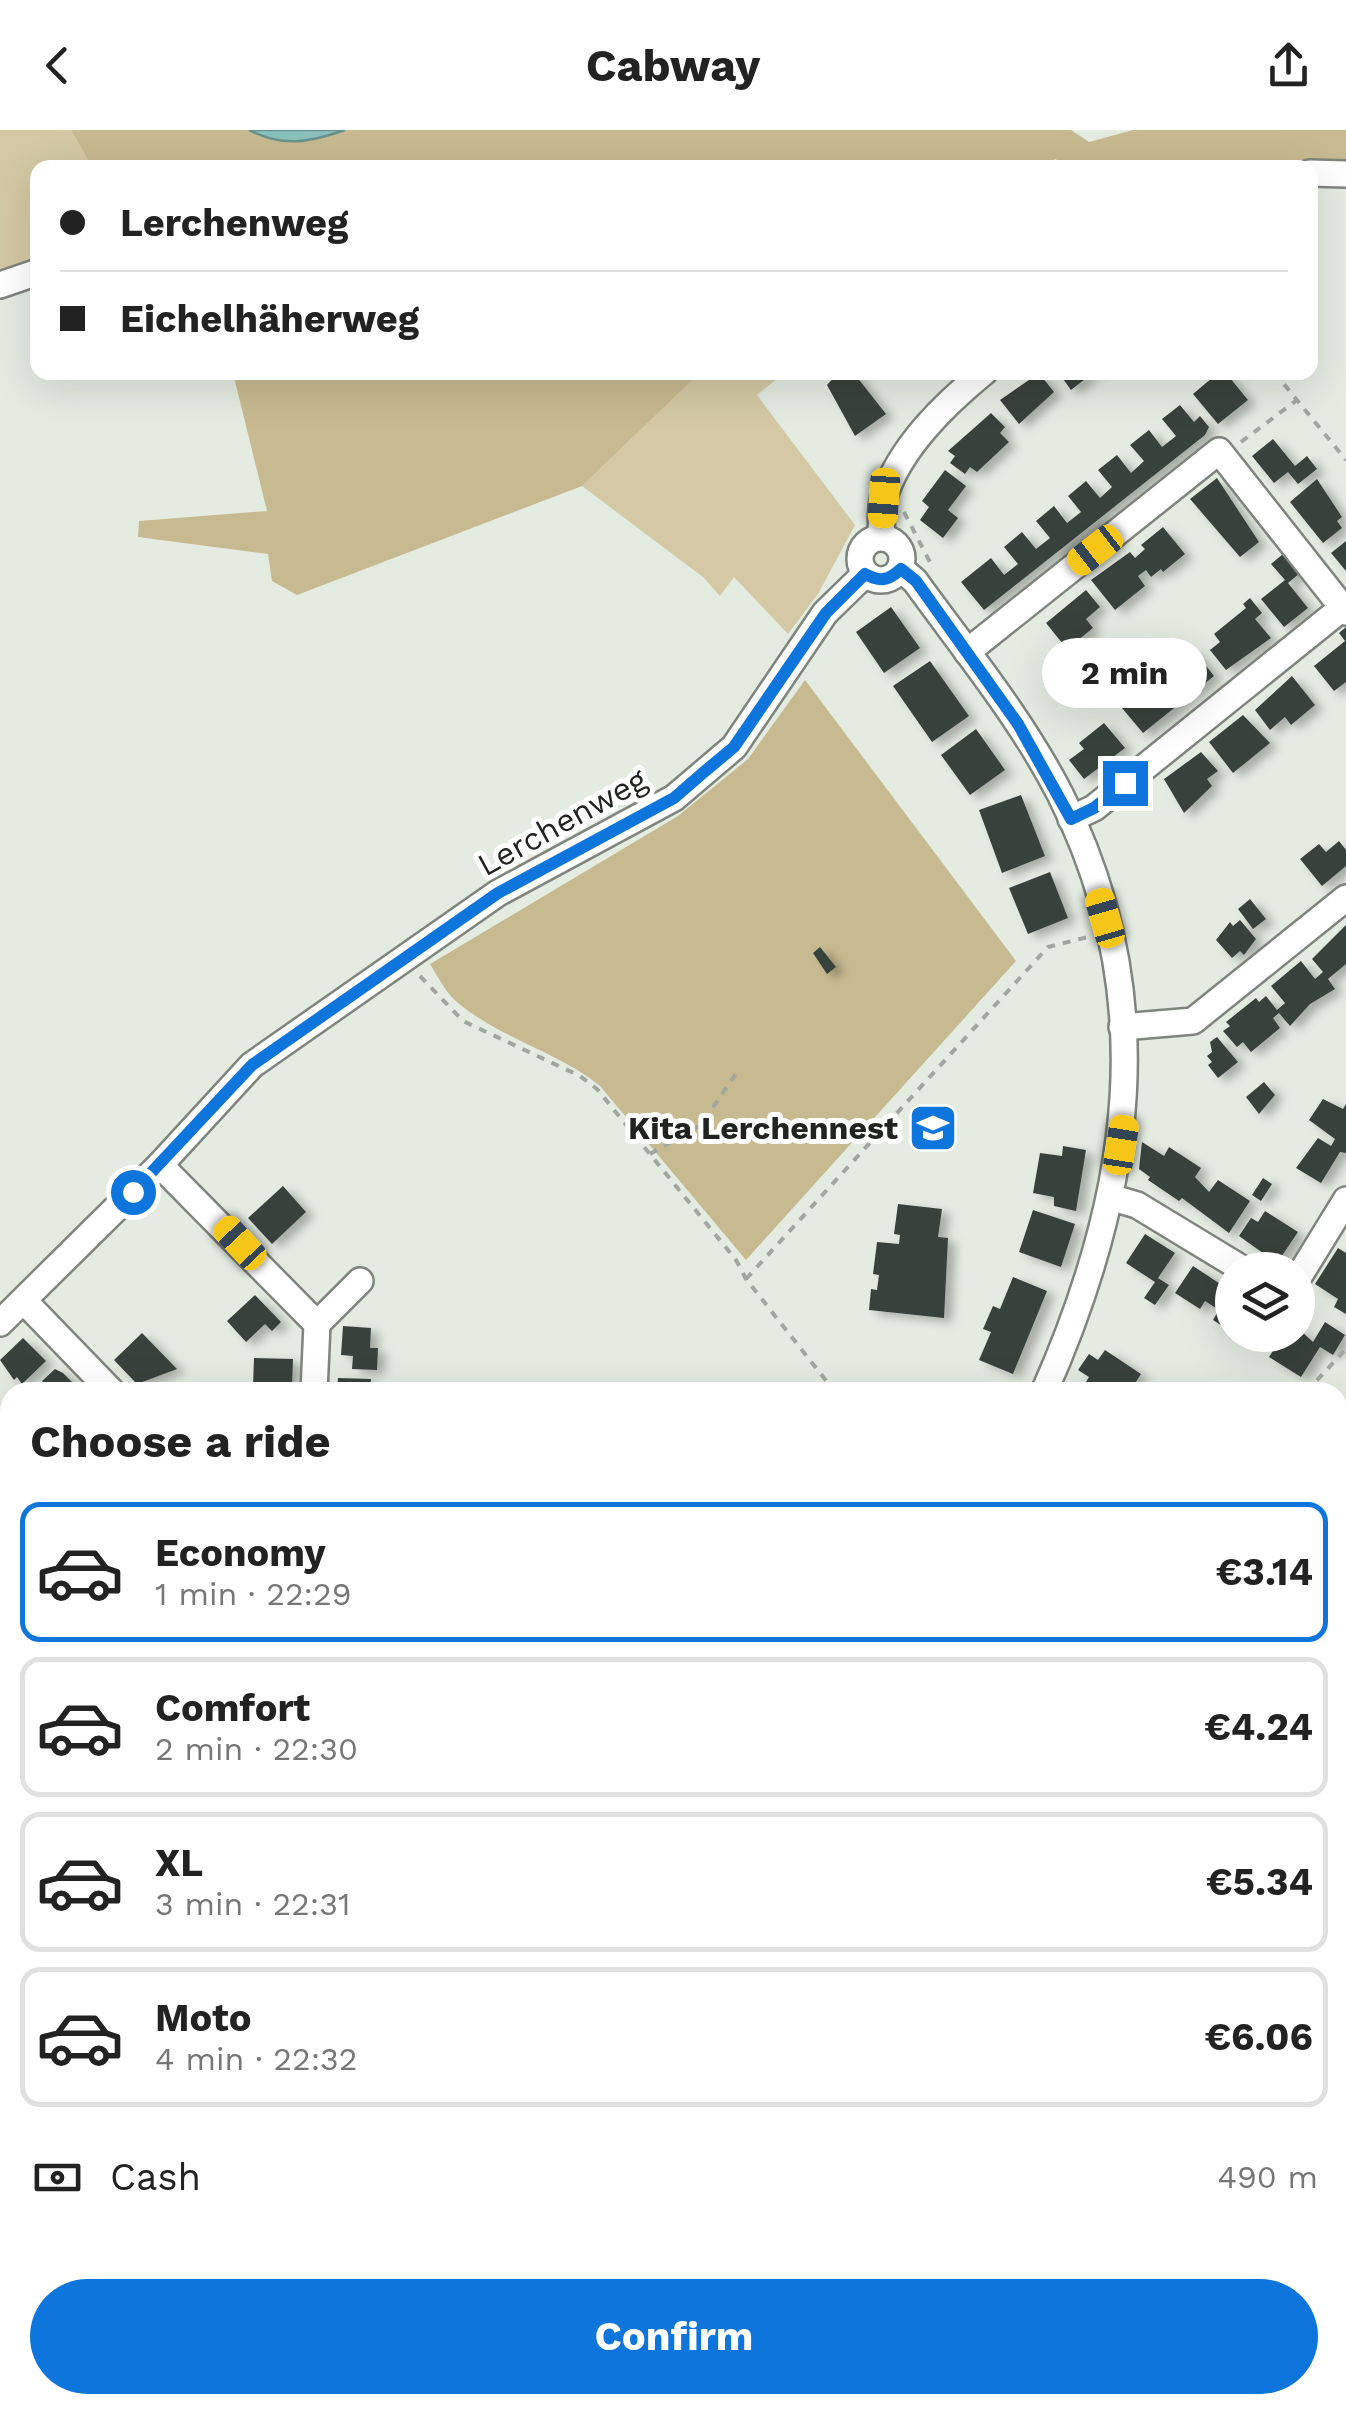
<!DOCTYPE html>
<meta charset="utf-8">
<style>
body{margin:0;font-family:"Work Sans",sans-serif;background:#f6f6f6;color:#222;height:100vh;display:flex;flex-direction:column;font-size:38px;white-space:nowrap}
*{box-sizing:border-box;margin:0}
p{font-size:32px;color:#767676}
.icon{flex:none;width:55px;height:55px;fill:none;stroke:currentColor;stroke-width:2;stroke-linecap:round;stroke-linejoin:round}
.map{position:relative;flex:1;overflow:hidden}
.details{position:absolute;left:0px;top:1252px;width:1348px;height:1032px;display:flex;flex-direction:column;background:#fff;border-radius:30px 30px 0 0;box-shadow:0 10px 40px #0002}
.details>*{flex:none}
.hud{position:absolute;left:30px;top:30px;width:1288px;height:220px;border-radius:20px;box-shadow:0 10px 40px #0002;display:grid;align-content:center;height:220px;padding:0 30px;background:#fff}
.tools{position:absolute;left:1215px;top:1122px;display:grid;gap:20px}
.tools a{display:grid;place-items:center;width:100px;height:100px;border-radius:50%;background:#fff;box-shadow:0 10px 40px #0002;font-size:50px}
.end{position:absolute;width:45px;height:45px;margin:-22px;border:12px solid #0e75dd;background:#fff;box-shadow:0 0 0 5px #fff}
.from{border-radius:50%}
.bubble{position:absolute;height:70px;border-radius:35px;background:#fff;box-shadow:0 10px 40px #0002;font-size:32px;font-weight:700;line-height:70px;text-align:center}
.car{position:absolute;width:30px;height:60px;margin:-30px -15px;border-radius:12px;box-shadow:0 0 8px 2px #0007;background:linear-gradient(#f5c518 24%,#345 0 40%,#f5c518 0 76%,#345 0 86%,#f5c518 0)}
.hud b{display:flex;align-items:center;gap:35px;height:95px;font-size:38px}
.hud b+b{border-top:2px solid #e0e0e0}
.hud i{width:25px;height:25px;background:#222}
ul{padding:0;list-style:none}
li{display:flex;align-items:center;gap:30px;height:140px;margin:0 20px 15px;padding:0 10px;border:5px solid #e0e0e0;border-radius:20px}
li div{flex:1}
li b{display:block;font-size:38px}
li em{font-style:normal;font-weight:700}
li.on{border-color:#0e75dd}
li>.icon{width:90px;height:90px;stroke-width:1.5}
h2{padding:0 30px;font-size:45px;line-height:120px}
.pay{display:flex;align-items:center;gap:25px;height:110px;padding:0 30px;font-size:38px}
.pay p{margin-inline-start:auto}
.button{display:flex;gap:20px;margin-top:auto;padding:20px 30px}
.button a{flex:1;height:115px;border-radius:60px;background:#0e75dd;color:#fff;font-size:40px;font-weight:700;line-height:115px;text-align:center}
header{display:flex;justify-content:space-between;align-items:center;height:130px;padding:0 30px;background:#fff;font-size:45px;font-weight:700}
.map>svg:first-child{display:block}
</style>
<header><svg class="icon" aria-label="back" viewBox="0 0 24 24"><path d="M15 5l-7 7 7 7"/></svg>Cabway<svg class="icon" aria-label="share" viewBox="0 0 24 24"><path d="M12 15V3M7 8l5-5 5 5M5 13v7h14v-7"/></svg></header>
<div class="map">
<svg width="1346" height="2283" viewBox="0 0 1346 2283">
<defs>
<filter id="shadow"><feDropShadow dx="8" dy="4.5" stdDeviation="5" flood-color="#0004"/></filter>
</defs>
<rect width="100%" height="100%" fill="#e4ece2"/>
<g fill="#d4c9a4">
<path d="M0,0H71L93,37L38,38L37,133L0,147Z"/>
<path d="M700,243H784L757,265L855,395L818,464L788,504L734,447L720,466L703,447L582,356Z"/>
<path d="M1346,1428V1559L1338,1567V1435Z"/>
<path d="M0,1886L10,1887V2007L0,2011Z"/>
</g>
<g fill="#c7ba90">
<path d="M71,0H249C283,18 310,12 345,0H1071L1089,12L1133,0H1346V40L1062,38L1056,29L1032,38H93Z"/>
<path d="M233,243V242L700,243L582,356L297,465L272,451L268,424L138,407L139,391L267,381Z"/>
<path d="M805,550L1016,831L746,1130L600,956C557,921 499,908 457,872C446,863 438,847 430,834L678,686L748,629Z"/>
<path d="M1338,2095L1346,2104V2249H1338Z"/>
<path d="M10,2132V2205L0,2210V2137Z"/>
</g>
<path fill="#8ac2bb" stroke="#6a928c" stroke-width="2.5" d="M249,0H345C310,12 283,18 249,0Z"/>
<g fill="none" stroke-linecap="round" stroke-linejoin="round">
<path stroke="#6a928c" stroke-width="5" d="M0,2030L10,2026"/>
</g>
<g fill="#39433e" filter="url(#shadow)">
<path d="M853,242L886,284L855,306L827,255L836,245Z"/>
<path d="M1058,242H1094L1071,260Z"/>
<path d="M1219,242H1225L1248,270L1218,294L1193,264Z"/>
<path d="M1039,243L1054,262L1019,294L1000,270Z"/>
<path d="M1180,275L1194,292L1200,286L1209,297L1205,305L984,480L961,452L991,428L1004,445L1018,434L1004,417L1022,402L1036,419L1050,408L1036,391L1054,376L1067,393L1081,382L1068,366L1086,351L1100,368L1112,357L1098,340L1117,325L1131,343L1144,331L1130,315L1149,300L1162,317L1176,306L1162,289Z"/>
<path d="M991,283L1005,297L1000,303L1009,312L977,342L970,337L965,344L950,333L955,326L948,321Z"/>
<path d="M1273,309L1295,336L1307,326L1317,339L1298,354L1288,342L1274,353L1252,326Z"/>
<path d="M945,340L966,356L948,380L958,388L943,408L920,390L929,377L922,371Z"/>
<path d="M1217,348L1259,412L1240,427L1190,369Z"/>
<path d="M1317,349L1342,387L1337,391L1342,398L1323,413L1290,372Z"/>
<path d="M1163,397L1185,424L1163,442L1161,439L1151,447L1146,440L1138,446L1145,456L1115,480L1091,450L1130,422L1135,428L1145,419L1141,415Z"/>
<path d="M1346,411V441L1331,423Z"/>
<path d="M1283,424L1300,443L1288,453L1308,478L1284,497L1261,469L1285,450L1271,434Z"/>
<path d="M1086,460L1100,477L1086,489L1093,498L1067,519L1046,493Z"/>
<path d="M1250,468L1262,483L1255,489L1271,508L1226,540L1210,520L1220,512L1214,504L1246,478L1243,474Z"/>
<path d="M891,477L920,518L884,543L856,502Z"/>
<path d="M1346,497V552L1334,561L1314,536L1345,511L1339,503Z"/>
<path d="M1193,519L1214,546L1143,603L1122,578L1147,558L1153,566L1177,547L1170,538Z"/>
<path d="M930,531L969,586L932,612L893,556Z"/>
<path d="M1292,546L1315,575L1291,595L1285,587L1270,600L1255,580Z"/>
<path d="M1243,585L1270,613L1233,643L1209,612Z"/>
<path d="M1104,593L1125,618L1084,649L1069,630L1084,619L1079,613Z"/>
<path d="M976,599L1005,640L970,665L941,625Z"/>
<path d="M1201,622L1218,641L1207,649L1212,656L1184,683L1164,649Z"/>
<path d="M1021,665L1045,726L1002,743L979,680Z"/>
<path d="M1339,711L1346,720V736L1322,756L1300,729L1319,714L1326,722Z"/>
<path d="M1050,742L1068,788L1028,804L1009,758Z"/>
<path d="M1250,769L1266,789L1253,799L1238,779Z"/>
<path d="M1240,790L1256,809L1244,825L1240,821L1232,828L1216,810L1230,792L1233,796Z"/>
<path d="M1346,795V834L1328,849L1335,859L1310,874L1290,896L1279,883L1273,888L1280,898L1251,922L1243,912L1237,917L1223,901L1230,896L1226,892L1256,868L1259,872L1266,866L1277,880L1285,873L1271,856L1301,831L1315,849L1323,842L1312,829Z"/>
<path d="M820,817L836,837L827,844L813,823Z"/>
<path d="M1217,907L1238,932L1218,948L1208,935L1212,932L1207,926L1212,922L1210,912Z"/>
<path d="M1264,952L1275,965L1259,984L1246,967Z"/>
<path d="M1323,969L1343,979L1346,974V1023L1340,1022L1321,1053L1296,1038L1318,1008L1331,1016L1335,1009L1309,990Z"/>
<path d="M1142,1012L1164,1026L1169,1017L1201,1038L1195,1047L1209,1062L1218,1050L1250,1071L1229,1103L1182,1068L1179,1071L1148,1050L1150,1047L1139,1039Z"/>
<path d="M1063,1016L1086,1020L1076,1081L1054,1076V1067L1033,1063L1040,1023L1062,1026Z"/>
<path d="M1263,1048L1272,1054L1261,1071L1252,1065Z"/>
<path d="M283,1056L306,1082L272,1114L248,1088Z"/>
<path d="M898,1074L942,1079L938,1107L948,1108L944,1188L869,1180L871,1159L877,1160L879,1145L873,1144L877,1112L899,1114L900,1105L894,1104Z"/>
<path d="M1033,1080L1075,1094L1061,1137L1019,1122Z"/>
<path d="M1265,1081L1298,1102L1277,1133L1239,1106L1251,1088L1258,1092Z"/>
<path d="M1145,1104L1175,1123L1158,1148L1169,1155L1155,1175L1144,1168L1155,1152L1126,1133Z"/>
<path d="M1338,1118L1346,1123V1184L1334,1177L1338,1169L1315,1154Z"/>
<path d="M1193,1136L1231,1161L1219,1180L1205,1171L1200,1179L1175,1163Z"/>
<path d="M1013,1147L1047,1161L1013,1244L979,1230L991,1202L983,1199L993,1176L1000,1179Z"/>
<path d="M255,1165L281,1192L272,1201L265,1194L246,1212L227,1191Z"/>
<path d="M1232,1175V1197L1230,1201L1213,1190L1220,1178L1228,1183Z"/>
<path d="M1325,1192L1345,1205L1333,1225L1320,1217L1301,1247L1269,1227L1283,1205L1301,1201L1313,1212Z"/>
<path d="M343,1196L371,1198L370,1218H378L377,1240L352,1239L353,1226L341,1225Z"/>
<path d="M142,1203L177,1239L137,1254L114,1230Z"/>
<path d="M23,1208L46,1231L22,1254L17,1247L14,1250L0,1230Z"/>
<path d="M1105,1220L1141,1244L1134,1255L1138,1262H1101L1086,1252L1089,1247L1078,1240L1089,1224L1098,1230Z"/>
<path d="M254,1228L293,1229L292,1256L253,1255Z"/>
<path d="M55,1239L63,1243L82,1262H42L48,1257L42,1251Z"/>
<path d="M338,1248L371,1249L370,1262H337Z"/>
<path d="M1346,1627V1678L1338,1687V1642Z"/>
<path d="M1346,1823V1871L1344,1874L1338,1868V1854L1342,1849L1338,1832Z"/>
<path d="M1341,1985L1346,1990V2019L1338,2010Z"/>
<path d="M126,2275H180L181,2283H126Z"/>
<rect x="968" y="2275" width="35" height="8"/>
<rect x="1091" y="2275" width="28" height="8"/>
</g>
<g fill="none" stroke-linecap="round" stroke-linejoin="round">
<g stroke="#7e857c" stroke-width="30">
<g id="minor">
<path d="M1310,43L1346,44"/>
<path d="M0,155L38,142"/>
<path d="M881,407C882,394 880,378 884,367C900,317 945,274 984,242"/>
<circle cx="881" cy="429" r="21"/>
<path d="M901,439L915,451C965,520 1021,588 1060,664C1162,866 1132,1064 1044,1262"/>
<path d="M967,522L1219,321L1346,482"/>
<path d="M1071,689L1094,678L1341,479"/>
<path d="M1122,897L1193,891L1346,768"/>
<path d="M160,1035L317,1194L314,1262"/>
<path d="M1113,1068L1137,1075L1244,1140"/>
<path d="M1298,1148L1346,1070"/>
<path d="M24,1171L112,1262"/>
<path d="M0,1193L160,1035L252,935L498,763L674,668L734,617L825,483L865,444"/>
<path d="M317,1194L360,1151"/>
<path d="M1338,1932L1346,1941"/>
<path d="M0,2230L10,2226"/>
<path d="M98,2275L99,2283"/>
<path d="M261,2275L267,2283"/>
<path d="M452,2275V2283"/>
<path d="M785,2275L799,2283"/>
<path d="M679,2283L683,2275"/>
<path d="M910,2283L914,2275"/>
</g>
</g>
<g stroke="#677125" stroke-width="38">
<g id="major">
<path d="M1338,1394L1346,1384"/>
<path d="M0,2103L10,2099"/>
</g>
</g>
<g stroke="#a1a79f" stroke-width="4" stroke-dasharray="8 8" stroke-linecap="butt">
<path d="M1274,242L1346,330"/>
<path d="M1241,312L1297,270"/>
<path d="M904,382L932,436"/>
<path d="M420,846L463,891L580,946L597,959L736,1130L746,1149L835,1262"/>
<path d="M650,1024L701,995L737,942"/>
<path d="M746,1149L1048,817L1088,807"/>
<path d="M1306,1262L1346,1219"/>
<path d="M1338,1555L1346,1547"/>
<path d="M0,2022L10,2018"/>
<path d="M1338,2064L1346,2057"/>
</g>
<use href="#minor" stroke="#fff" stroke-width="25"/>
<use href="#major" stroke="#bbc37e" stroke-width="32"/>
</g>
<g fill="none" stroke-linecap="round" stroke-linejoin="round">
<path stroke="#0e75dd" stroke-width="12" d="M133,1062L252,935L498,763L674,668L704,642L734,617L826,483L865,444C880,452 888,451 901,439L916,451L1018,594L1071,689L1094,678L1125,653"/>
</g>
<defs>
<g id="school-square" transform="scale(2.5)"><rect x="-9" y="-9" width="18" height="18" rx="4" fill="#0e75dd" stroke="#fff"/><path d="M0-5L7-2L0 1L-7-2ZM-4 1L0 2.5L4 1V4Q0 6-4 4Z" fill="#fff"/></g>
</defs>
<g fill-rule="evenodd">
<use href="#school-square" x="933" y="998"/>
</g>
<g text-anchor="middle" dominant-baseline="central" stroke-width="10" stroke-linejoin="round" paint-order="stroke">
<g font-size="32" fill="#20231f" stroke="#fff">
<text transform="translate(562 692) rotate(-29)">Lerchenweg</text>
</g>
<g font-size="32" font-weight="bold" fill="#20231f" stroke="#fff" text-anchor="end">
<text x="898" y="998">Kita Lerchennest</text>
</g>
</g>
</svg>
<div class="tools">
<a><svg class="icon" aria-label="layers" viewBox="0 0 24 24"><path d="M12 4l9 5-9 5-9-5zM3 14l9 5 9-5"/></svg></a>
</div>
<i class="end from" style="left:133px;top:1062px"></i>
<i class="end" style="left:1125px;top:653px"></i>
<div class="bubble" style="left:1042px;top:508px;width:165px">2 min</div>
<i class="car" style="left:884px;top:368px;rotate:184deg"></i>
<i class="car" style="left:1095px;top:420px;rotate:232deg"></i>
<i class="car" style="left:1105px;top:788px;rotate:344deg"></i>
<i class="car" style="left:1121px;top:1015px;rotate:9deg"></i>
<i class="car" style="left:240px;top:1113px;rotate:317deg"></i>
<div class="hud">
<b><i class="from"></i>Lerchenweg</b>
<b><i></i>Eichelhäherweg</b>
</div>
<section class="details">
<h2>Choose a ride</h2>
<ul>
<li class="on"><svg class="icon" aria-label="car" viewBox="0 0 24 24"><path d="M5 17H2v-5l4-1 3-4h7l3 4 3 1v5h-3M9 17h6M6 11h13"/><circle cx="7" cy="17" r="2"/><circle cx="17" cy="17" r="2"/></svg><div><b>Economy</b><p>1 min · 22:29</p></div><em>€3.14</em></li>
<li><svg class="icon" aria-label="car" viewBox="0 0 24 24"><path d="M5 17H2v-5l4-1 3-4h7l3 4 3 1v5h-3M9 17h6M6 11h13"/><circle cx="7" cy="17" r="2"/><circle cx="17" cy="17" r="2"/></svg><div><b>Comfort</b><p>2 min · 22:30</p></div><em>€4.24</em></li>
<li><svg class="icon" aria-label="car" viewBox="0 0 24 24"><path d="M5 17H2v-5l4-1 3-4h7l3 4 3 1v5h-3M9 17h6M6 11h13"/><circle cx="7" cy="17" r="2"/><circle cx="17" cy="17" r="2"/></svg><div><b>XL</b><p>3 min · 22:31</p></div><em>€5.34</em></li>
<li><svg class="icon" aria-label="car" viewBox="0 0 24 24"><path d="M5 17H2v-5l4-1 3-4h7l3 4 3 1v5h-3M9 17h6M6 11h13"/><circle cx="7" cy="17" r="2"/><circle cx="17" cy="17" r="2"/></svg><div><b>Moto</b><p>4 min · 22:32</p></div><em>€6.06</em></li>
</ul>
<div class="pay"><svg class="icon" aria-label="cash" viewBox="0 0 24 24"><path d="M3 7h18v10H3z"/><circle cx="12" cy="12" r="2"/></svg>Cash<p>490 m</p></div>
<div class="button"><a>Confirm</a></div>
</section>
</div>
